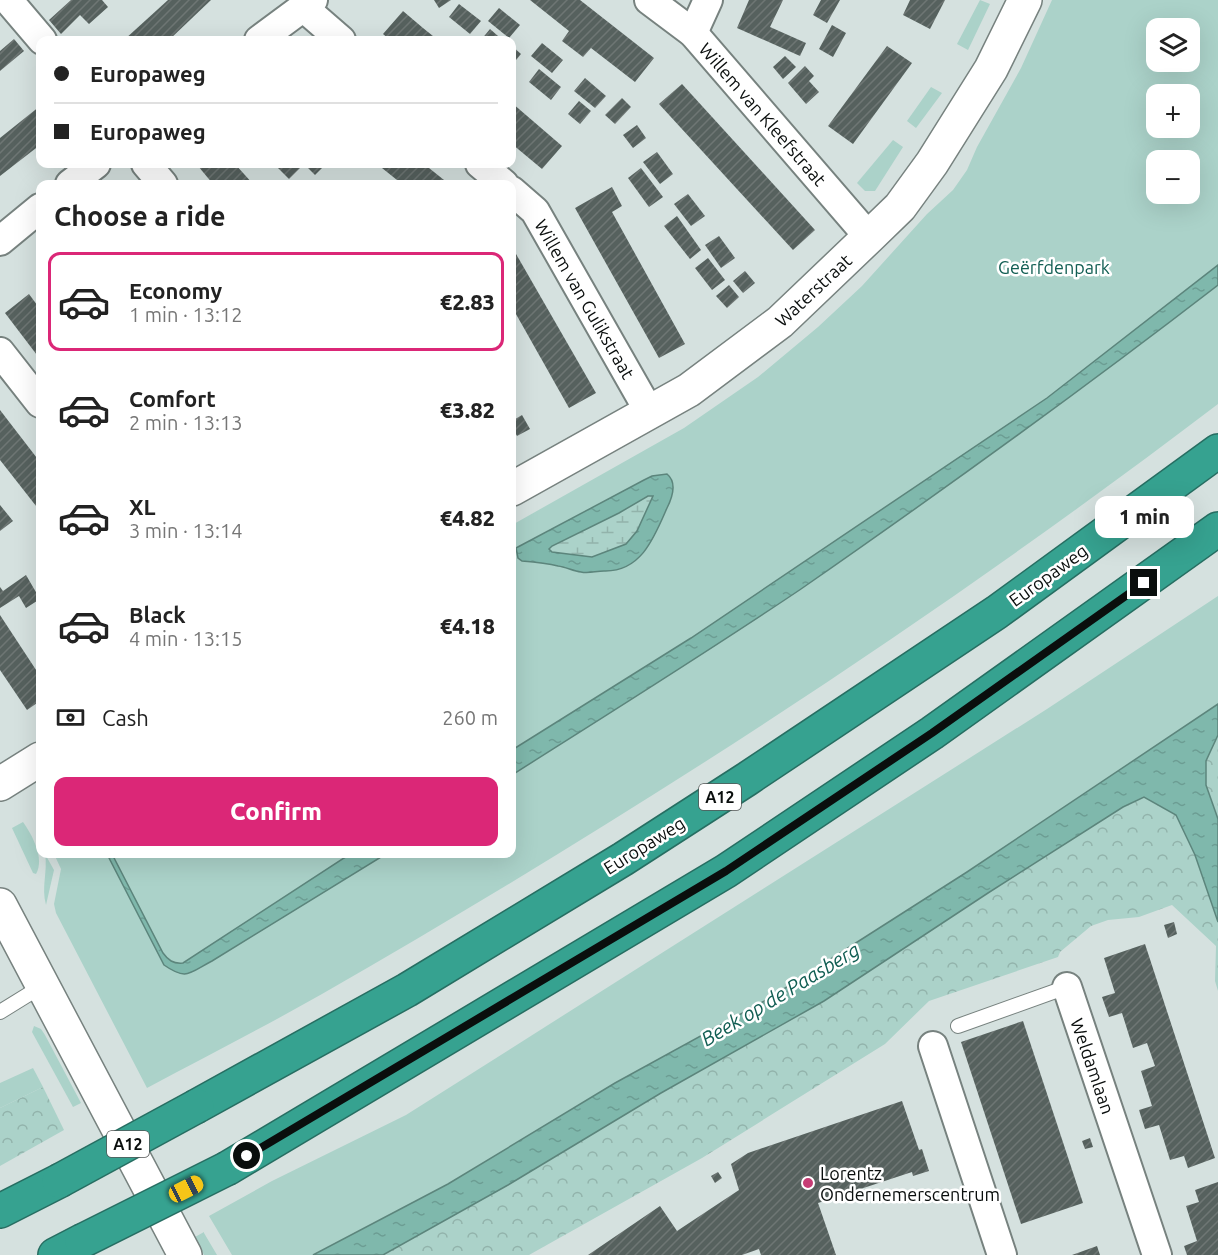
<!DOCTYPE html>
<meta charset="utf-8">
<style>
body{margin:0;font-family:Ubuntu,sans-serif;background:#f6f6f6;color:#222;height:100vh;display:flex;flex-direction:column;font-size:22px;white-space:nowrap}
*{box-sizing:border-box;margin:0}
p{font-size:20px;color:#767676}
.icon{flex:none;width:33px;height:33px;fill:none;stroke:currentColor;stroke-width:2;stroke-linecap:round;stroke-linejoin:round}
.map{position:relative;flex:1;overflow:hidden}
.panel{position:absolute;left:36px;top:180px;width:480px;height:678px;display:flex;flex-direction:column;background:#fff;border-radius:12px;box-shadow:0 6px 24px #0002}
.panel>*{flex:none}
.hud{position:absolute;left:36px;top:36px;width:480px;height:132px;border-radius:12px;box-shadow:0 6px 24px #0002;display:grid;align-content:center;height:132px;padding:0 18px;background:#fff}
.buttons{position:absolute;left:1146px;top:18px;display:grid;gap:12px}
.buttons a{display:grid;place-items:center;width:54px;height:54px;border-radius:12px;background:#fff;box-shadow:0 6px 24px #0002;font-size:30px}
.end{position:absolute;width:27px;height:27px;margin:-14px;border:8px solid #0a0e0d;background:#fff;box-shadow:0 0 0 3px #fff}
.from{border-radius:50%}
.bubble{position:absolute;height:42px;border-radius:12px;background:#fff;box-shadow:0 6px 24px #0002;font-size:20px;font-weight:800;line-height:42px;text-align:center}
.car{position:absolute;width:18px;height:36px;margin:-18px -9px;border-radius:8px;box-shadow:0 0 4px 2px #0007;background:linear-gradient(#f5c518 24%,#345 0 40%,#f5c518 0 76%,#345 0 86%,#f5c518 0)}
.hud b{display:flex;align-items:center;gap:21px;height:57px;font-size:22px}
.hud b+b{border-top:2px solid #e0e0e0}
.hud i{width:15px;height:15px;background:#222}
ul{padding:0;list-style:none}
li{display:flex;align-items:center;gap:18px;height:99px;margin:0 12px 9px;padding:0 6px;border:3px solid transparent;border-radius:12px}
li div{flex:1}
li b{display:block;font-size:22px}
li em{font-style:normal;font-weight:800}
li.selected{border-color:#db2777}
li>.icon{width:54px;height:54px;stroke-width:1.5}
h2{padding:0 18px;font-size:27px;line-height:72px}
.pay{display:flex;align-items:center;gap:15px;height:66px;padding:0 18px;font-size:22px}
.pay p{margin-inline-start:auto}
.button{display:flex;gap:12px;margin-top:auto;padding:12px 18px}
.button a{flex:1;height:69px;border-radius:12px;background:#db2777;color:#fff;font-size:24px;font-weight:800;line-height:69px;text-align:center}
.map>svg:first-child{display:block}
</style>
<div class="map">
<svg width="1218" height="1255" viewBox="0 0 1218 1255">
<defs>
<pattern id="forest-crowns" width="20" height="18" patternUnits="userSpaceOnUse" patternTransform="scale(1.5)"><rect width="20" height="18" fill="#abd2c9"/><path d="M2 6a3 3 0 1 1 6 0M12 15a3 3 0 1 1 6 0" fill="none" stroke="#92b3ab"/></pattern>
<pattern id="wetland-marsh" width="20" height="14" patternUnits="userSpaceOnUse" patternTransform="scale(1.5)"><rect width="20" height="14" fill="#abd2c9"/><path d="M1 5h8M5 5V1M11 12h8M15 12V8" fill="none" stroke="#92b3ab"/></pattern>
<pattern id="water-ripples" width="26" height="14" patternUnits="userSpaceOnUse" patternTransform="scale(1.5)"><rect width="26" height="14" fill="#7fb8ac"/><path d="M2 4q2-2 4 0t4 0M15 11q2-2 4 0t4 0" fill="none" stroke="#6c9d93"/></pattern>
<pattern id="building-hatch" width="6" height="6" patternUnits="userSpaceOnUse" patternTransform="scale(1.5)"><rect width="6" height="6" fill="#56615e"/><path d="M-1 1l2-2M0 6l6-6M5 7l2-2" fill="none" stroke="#6e7674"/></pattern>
</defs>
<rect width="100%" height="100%" fill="#d5e1df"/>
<g fill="#abd2c9" fill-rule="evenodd">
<path d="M980,0L990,4L968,50L957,44Z"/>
<path d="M1052,0H1218V404C933,621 632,816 322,994C264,1027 205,1057 147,1088L56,913L54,904L61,869L54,854H512V525L684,428L758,377L818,327L862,286L927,214L953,190L967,170L977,147L1021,68ZM1156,28H1190V62H1156ZM1156,94H1190V128H1156ZM1156,160H1190V194H1156Z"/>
<path d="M931,87L942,93L916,128L907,121Z"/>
<path d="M893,140L903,147L875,191H865L857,183Z"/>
<path d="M1218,596V704L967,872L768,999L615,1083L448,1184L313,1255H232L209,1216L272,1181L406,1115L1047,709Z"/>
<path d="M23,822C32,835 45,858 36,874L33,873L12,828Z"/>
<path d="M45,854L54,870L46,905C41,887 48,871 45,854Z"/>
<path d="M34,1026L41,1029L45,1035L81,1103L73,1107L32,1032Z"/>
<path d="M33,1068L43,1087L0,1108V1083Z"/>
<path d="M204,1232V1233L217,1255H204L195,1237Z"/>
</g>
<g fill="url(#forest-crowns)">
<path d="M1218,735V819L1206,785V761Z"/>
<path d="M1144,797L1176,815L1195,855L1218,922V991L1215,981L1216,946L1172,905L1139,917L1108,920L1091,926L1060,952L1058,957L929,1001L885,1044L702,1158L529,1255H383L508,1185L661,1093L824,1001L988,893L1123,807Z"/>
<path d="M43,1087L64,1130L0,1166V1108Z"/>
</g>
<path fill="url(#wetland-marsh)" d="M650,495L653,496L637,531L626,544L592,557L552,552L549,549L552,546Z"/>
<g fill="url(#water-ripples)" stroke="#5c857c" stroke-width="1.5" fill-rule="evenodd">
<path d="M1218,265V285C1082,390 942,491 801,589C706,653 608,714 512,775V750L691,638L1047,398Z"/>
<path d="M667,474C678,483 672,498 667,508C654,538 641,572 604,571C596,571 588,574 581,572C573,571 566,567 558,566C546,563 534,562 522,561L518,558L516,548L644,480L652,476ZM648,496H653L637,531L626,544L592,557L552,552L549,549L552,546L619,513Z"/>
<path d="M1218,704V735L1206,761V785L1218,819V922L1195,855L1176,815L1144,797L1123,807L988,893L824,1001L661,1093L508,1185L383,1255H313L448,1184L615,1083L768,999L967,872Z"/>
<path d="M107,854H112L163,953C168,960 173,964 183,963L350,854H386L212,961C189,973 187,981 164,965Z"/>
</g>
<g fill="url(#building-hatch)">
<path d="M71,0H102L108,7L89,24L80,15L61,34L49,20Z"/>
<path d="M168,0H211L169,40H124Z"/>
<path d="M434,0H451L439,8Z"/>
<path d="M530,0H580L654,58L635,82L591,48L583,57L562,41L569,31Z"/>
<path d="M749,0H783L770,27L806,43L800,56L737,28Z"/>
<path d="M821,0H840L827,23L813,15Z"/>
<path d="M910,0H945L930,29L903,15Z"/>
<path d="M459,4L481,21L470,34L449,17Z"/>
<path d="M499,8L520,25L509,38L488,21Z"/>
<path d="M403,11L423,28L438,40H390L383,34Z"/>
<path d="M832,25L846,33L833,57L819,49Z"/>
<path d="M490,29L498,36L495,40H481Z"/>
<path d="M14,39L24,51L0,71V51Z"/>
<path d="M542,43L563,60L552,73L531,56Z"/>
<path d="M512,46L521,54L512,65Z"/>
<path d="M887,46L912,63L853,144L828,126Z"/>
<path d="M785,56L796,67L783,79L773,67Z"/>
<path d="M805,66L814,76L809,81L819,92L806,104L788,83Z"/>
<path d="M539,69L561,87L551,100L529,82Z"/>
<path d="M585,78L606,96L595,108L574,91Z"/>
<path d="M682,84L815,230L793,250L659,104Z"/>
<path d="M622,98L631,107L615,124L605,115Z"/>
<path d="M579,101L591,111L580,124L568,114Z"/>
<path d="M512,103L562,146L542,169L512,144Z"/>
<path d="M40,106V145L0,176V138Z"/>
<path d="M637,125L646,138L633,148L623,135Z"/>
<path d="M657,152L673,174L660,184L643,162Z"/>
<path d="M201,164H235L253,184H213L198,166Z"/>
<path d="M274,164H298L301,167L289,179Z"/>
<path d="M304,164H326L315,175Z"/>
<path d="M377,164H424L449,184H402Z"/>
<path d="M641,168L663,197L649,207L628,178Z"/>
<path d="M612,187L622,206L612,212L685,344L659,358L575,208Z"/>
<path d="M688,194L705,216L691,226L674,204Z"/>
<path d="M677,216L701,250L690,259L664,226Z"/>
<path d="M719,236L735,258L721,268L705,245Z"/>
<path d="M512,247L596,393L569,408L512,307Z"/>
<path d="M708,258L725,280L712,290L695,268Z"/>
<path d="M745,271L755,283L743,293L733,281Z"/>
<path d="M729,285L739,297L727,308L716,296Z"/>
<path d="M29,294L40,309V359L5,313Z"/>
<path d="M0,410L40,462V511L0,460Z"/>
<path d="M522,415L530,429L517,436L512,427V421Z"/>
<path d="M0,505L13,521L0,531Z"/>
<path d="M26,575L40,599L26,608L19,596L0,608V587L3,591Z"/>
<path d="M0,615L40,676V701L27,710L0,670Z"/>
<path d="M1174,922L1177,934L1168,938L1164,925Z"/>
<path d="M1145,944L1215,1158L1188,1168L1184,1156L1170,1160L1159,1125L1145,1129L1139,1110L1152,1106L1141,1071L1155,1066L1147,1043L1133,1048L1122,1013L1109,1017L1102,997L1115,993L1104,958Z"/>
<path d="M1023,1021L1083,1203L1021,1224L961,1042Z"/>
<path d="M902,1101L919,1150L922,1149L929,1171L913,1176L912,1172L818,1203L836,1255H761L759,1249L742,1255H588L660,1206L677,1231L739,1190L731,1164L748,1153Z"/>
<path d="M1090,1138L1093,1147L1085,1149L1082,1141Z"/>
<path d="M718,1172L722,1178L715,1183L711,1176Z"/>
<path d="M1218,1182V1255H1187L1184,1246L1197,1241L1186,1206L1199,1202L1195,1190Z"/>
<path d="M1097,1246L1100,1255H1072Z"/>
</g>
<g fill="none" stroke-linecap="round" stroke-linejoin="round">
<g stroke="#77827f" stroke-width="16">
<g id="service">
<path d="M0,1012L42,986"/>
<path d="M958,1026L1067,987"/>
</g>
</g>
<g stroke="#77827f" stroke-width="32">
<g id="minor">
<path d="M8,0L42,40"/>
<path d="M649,0L693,33L869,237"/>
<path d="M304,8L341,40"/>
<path d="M693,33L708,0"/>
<path d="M259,40L313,0"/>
<path d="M146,164L163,184"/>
<path d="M480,164L504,184"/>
<path d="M70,184L96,164"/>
<path d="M512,191L535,211L650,413"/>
<path d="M0,241L40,208"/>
<path d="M0,352L40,403"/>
<path d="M1067,987L1157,1255"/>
<path d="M933,1046L1002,1255"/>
</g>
</g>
<g stroke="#77827f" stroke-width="36">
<g id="tertiary">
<path d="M512,489L689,390L780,322L869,237L900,207L932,163L991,69L1025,0"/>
<path d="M0,784L40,759"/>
</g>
</g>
<g stroke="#77827f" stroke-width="36">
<path id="secondary" d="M0,905L185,1255"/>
</g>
<g stroke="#276e62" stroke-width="36">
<g id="motorway">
<path d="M197,1106L407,990L623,859L747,779L997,612L1218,451"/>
<path d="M228,1168L726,871L932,733L1218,529"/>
<path d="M0,1211L59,1181"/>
<path d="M55,1255L82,1241"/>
</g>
</g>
<use href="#service" stroke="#fff" stroke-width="14"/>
<use href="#minor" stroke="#fff" stroke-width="28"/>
<use href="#tertiary" stroke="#fff" stroke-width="33"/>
<use href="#secondary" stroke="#fff" stroke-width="33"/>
<use href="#motorway" stroke="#36a290" stroke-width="33"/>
<g stroke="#276e62" stroke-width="36" stroke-linecap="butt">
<g id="motorway-bridge">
<path d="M59,1181L197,1106"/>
<path d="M82,1241L228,1168"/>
</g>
</g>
<use href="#motorway-bridge" stroke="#36a290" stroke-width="33"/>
</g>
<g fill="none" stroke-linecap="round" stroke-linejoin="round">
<path stroke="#0a0e0d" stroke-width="8" d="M247,1156L726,871L932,733L1144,583"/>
</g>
<circle fill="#c63c74" stroke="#fff" stroke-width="2" cx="808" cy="1183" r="6"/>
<g text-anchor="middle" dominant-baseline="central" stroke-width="5" stroke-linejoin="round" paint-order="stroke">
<g fill="#fff" stroke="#545656" stroke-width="1.5">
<rect x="699" y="784" width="42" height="26" rx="4.5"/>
<rect x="107" y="1131" width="42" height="26" rx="4.5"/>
</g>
<g font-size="16" font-weight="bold" fill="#0a0e0d">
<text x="720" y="797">A12</text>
<text x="128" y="1144">A12</text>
</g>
<g font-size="18" fill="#0a0e0d" stroke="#fff">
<text transform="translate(763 114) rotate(49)">Willem van Kleefstraat</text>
<text transform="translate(813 290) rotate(-43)">Waterstraat</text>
<text transform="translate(585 299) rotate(60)">Willem van Gulikstraat</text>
<text transform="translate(1048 575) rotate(-36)">Europaweg</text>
<text transform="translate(644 845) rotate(-32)">Europaweg</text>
<text transform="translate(1093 1066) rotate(71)">Weldamlaan</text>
</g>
<g font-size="18" fill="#115e53" stroke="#fff">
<text x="1054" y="267">Geërfdenpark</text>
</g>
<g font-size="18" fill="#0a0e0d" stroke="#fff" text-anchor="start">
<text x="820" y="1173">Lorentz<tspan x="820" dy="21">Ondernemerscentrum</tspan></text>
</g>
<g font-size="20" font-style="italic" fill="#105d52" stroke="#fff">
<text transform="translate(780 994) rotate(-31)">Beek op de Paasberg</text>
</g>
</g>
</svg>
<div class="buttons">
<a><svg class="icon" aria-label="layers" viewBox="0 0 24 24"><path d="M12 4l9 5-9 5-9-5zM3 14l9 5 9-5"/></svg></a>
<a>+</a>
<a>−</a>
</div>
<i class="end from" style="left:247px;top:1156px"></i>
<i class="end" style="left:1144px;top:583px"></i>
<div class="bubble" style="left:1095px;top:496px;width:99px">1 min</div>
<i class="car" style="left:186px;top:1189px;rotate:63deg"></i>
<div class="hud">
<b><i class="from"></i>Europaweg</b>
<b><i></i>Europaweg</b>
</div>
<section class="panel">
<h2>Choose a ride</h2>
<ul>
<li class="selected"><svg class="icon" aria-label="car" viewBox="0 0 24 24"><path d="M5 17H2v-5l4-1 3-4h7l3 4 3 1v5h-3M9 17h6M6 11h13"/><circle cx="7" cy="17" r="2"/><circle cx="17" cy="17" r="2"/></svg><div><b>Economy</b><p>1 min · 13:12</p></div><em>€2.83</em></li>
<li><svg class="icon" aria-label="car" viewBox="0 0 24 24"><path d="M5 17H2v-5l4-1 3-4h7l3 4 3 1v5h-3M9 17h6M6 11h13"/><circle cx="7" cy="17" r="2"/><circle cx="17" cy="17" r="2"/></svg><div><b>Comfort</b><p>2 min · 13:13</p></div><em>€3.82</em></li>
<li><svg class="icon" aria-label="car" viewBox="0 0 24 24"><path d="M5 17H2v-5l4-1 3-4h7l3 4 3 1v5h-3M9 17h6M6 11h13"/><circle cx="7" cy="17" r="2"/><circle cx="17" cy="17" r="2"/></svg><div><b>XL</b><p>3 min · 13:14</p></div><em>€4.82</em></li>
<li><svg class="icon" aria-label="car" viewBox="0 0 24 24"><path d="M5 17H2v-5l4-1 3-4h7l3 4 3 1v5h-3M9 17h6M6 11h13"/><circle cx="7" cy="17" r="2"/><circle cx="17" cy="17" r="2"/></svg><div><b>Black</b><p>4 min · 13:15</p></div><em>€4.18</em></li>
</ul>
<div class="pay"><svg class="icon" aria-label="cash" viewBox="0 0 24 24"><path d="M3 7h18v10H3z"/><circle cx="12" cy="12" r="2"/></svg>Cash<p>260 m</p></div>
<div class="button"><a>Confirm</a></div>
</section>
</div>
